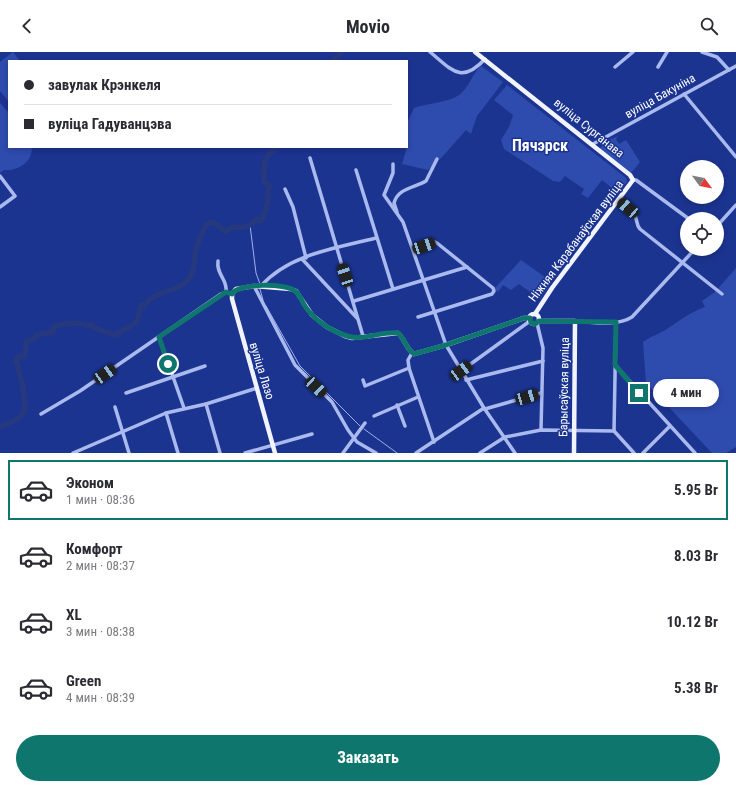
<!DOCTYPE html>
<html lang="ru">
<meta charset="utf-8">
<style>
body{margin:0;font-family:"Roboto Condensed",sans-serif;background:#f7f7f7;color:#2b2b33;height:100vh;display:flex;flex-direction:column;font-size:15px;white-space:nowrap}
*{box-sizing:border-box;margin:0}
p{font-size:13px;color:#7c7c81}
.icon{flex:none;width:22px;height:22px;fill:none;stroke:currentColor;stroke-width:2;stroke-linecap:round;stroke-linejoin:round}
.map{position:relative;height:401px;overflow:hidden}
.panel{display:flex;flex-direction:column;background:#fff;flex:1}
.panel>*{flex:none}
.top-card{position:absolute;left:8px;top:8px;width:400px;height:88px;border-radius:0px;box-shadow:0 2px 6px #0003;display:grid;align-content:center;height:88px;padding:0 16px;background:#fff}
.needle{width:26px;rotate:122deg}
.fabs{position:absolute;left:680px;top:108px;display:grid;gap:8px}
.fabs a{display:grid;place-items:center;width:44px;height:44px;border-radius:50%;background:#fff;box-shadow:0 2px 6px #0003;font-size:20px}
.end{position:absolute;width:18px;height:18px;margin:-9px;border:5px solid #0f766e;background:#fff;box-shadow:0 0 0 2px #fff}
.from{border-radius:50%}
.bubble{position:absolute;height:28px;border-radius:14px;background:#fff;box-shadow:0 2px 6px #0003;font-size:13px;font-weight:700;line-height:28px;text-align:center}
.car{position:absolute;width:12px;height:24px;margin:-12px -6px;border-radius:5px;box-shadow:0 0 3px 1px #0007;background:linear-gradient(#222 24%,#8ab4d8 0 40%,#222 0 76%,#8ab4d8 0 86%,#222 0)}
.top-card b{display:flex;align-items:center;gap:14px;height:38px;font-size:15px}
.top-card b+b{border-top:1px solid #e1e1e2}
.top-card i{width:10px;height:10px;background:#2b2b33}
ul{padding:7px 0 0;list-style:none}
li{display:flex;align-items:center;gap:12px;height:60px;margin:0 8px 6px;padding:0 8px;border:2px solid transparent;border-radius:0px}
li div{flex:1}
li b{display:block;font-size:15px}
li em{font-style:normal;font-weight:700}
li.selected{border-color:#0f766e}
li>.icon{width:36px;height:36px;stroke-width:1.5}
.button{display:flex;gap:8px;margin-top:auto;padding:8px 16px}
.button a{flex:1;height:46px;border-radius:24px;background:#0f766e;color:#fff;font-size:16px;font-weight:700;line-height:46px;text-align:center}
header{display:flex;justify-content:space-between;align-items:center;height:52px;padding:0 16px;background:#fff;font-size:18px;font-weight:700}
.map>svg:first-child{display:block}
</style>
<header><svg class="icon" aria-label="back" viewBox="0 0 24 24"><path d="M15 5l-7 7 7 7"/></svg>Movio<svg class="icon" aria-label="search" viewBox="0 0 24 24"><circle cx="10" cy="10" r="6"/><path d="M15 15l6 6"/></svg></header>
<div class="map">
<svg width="736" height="401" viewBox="0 0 736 401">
<rect width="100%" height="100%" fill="#1b3490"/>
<g fill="#2e4bae">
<path d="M13,0L20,9H9V50L0,39V10Z"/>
<path d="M481,14L503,30L477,64L471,82L466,78L443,104L428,118L402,112L407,95V71L414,56C428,51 447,51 459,43C469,36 472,22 481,14Z"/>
<path d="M507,33L626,126L627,130L618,141L602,128L588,146L581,142L584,137L565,124L560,130L553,129L504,97L501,88L509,75L513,63L494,48Z"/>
<path d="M0,51L9,61V95H32C32,111 18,119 4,118L0,121Z"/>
<path d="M618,84L616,87L619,92L626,88L640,110L631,121L599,97L609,88Z"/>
<path d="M521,208L552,230L540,247L519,232L511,238L503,233L498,240L494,237Z"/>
<path d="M736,216V395L726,401H712L646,331L643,290C651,284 659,282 667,277C680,268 691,260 705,255L702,249L715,240Z"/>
</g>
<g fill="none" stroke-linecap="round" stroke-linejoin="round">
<g stroke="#9db1f0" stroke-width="1">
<path d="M250,173L256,221L260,232"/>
<path d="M260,237L263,248"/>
<path d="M266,254L300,314L360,374"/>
<path d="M364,377L397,401"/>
</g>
<g stroke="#26387e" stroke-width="5.5">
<path d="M332,9L342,0"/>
<path d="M0,375C7,371 16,369 22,363C30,353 19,320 16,308L19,304L24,305L26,299V290L35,286L37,283L53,280L54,274C63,272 79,269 87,274L92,272L94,276L115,283L137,270L141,253L144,254C156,236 177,243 190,225C196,217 193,206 196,197C198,188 203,180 207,172L213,170L226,180L231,175C241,176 250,176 256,167L260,169C269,160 267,145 269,133L265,131C263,122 263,109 269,102C272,99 275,98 277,95"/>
</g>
<g stroke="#aabaee" stroke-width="3.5">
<path d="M430,0C451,17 461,33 485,7"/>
<path d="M702,0L717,5L729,18"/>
<path d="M615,15L633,0"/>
<path d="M658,15L667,0"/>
<path d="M684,42L736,105"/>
<path d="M593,92L736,14"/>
<path d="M310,106L363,284"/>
<path d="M393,112V121L384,143L403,170L446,293L484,356L515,401"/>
<path d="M356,118L393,237"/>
<path d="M0,124L15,144L0,155"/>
<path d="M633,128H636L689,167"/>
<path d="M285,137L293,155L306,206"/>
<path d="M619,148L635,163L638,174L640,177L722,242"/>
<path d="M397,160L394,151C398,136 414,136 426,129L437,107"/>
<path d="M717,174L736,153"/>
<path d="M413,197L435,190L437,191L493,236L494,239L492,242L418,265"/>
<path d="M302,207L357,266"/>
<path d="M218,209C216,223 228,227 226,240"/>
<path d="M254,234L295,313L332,350L348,378L357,390L376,401"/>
<path d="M261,234C289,202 337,196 376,186"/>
<path d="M354,249L467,215"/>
<path d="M575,269C593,270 616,275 632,265L695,197"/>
<path d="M537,271L543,296L541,378"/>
<path d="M159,285L184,356"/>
<path d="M412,301L408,308L409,316L434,390"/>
<path d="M615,313L695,401"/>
<path d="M461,319L530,269"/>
<path d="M363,328L365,334L409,316"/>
<path d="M466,328L543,309"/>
<path d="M126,341L205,314"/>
<path d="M206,352L220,401"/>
<path d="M397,353L405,374"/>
<path d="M115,355L129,401"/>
<path d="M485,357L541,341"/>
<path d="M166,361L178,401"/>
<path d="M41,362L80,339L221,242L226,240L232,242"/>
<path d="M374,364L418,345"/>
<path d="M614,379L616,270"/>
<path d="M614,379L634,401"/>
<path d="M73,401L166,361L206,352L257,336"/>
<path d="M245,401L312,382"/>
<path d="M343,401L365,371"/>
<path d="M416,401L484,356"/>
<path d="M480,401L505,385L541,378L614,379"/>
<path d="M643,401L670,374"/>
</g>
<g stroke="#f1f3ff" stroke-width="4.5">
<path d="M475,0L630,123L633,128L552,236L535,262"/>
<circle cx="534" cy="267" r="5"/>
<path d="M539,269H575L574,401"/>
<path d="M275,401L232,247V242L236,237L254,234L291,237L296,239L312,263L327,275L345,284L352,286L398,281C405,287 406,297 414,302L446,293L524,266H530"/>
</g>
</g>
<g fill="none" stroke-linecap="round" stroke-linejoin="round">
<path stroke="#0f766e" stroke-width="5" d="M168,312L159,285L226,240L232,242C238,231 286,231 295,239C300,242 302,250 305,254C314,268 331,279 347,284C363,289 381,279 398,281C405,287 406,297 414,302L446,293L524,266H530L531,271L535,272L539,269L616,270L615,313L639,341"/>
</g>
<g text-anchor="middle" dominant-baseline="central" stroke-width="3" stroke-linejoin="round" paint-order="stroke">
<g font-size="12" fill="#fff" stroke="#1b3490">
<text transform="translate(660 44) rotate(-29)">вуліца Бакуніна</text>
<text transform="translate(589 76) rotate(39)">вуліца Сурганава</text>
<text transform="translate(576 189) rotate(-53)">Ніжняя Карабанаўская вуліца</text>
<text transform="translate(262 319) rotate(73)">вуліца Лазо</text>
<text transform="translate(564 335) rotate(-89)">Барысаўская вуліца</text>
</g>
<g font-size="16" font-weight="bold" fill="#fff" stroke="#1b3490">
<text x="540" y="93">Пячэрск</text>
</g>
</g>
</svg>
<div class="fabs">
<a><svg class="needle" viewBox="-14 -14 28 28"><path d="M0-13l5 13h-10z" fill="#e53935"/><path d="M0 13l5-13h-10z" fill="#7c7c81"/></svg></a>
<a><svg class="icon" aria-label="locate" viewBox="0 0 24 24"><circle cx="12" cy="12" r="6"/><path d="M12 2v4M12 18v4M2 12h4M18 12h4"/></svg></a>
</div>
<i class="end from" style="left:168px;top:312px"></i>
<i class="end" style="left:639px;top:341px"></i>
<div class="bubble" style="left:653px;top:327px;width:66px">4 мин</div>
<i class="car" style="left:628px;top:156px;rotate:311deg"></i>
<i class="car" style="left:424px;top:194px;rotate:71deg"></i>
<i class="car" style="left:345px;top:223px;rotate:342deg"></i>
<i class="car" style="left:461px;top:319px;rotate:54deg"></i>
<i class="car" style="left:105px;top:322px;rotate:56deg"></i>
<i class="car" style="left:316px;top:335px;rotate:133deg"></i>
<i class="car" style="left:527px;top:345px;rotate:74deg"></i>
<div class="top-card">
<b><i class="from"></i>завулак Крэнкеля</b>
<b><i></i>вуліца Гадуванцэва</b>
</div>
</div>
<section class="panel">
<ul>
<li class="selected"><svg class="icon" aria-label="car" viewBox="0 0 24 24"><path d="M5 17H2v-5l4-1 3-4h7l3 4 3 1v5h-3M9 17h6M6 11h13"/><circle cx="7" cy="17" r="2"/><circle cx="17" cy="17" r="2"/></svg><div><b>Эконом</b><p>1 мин · 08:36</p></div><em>5.95 Br</em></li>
<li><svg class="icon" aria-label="car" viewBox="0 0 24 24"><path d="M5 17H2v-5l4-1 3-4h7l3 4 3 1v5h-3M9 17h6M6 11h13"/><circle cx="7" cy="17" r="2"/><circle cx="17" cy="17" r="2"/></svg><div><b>Комфорт</b><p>2 мин · 08:37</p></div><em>8.03 Br</em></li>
<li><svg class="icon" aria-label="car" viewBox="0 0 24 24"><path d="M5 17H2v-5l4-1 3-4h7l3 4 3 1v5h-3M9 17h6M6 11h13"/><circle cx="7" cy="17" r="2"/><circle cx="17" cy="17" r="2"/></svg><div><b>XL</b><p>3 мин · 08:38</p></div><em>10.12 Br</em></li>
<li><svg class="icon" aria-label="car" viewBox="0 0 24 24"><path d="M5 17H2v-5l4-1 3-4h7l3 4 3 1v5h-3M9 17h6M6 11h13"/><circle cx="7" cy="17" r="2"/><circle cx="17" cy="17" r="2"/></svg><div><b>Green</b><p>4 мин · 08:39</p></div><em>5.38 Br</em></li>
</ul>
<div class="button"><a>Заказать</a></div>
</section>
